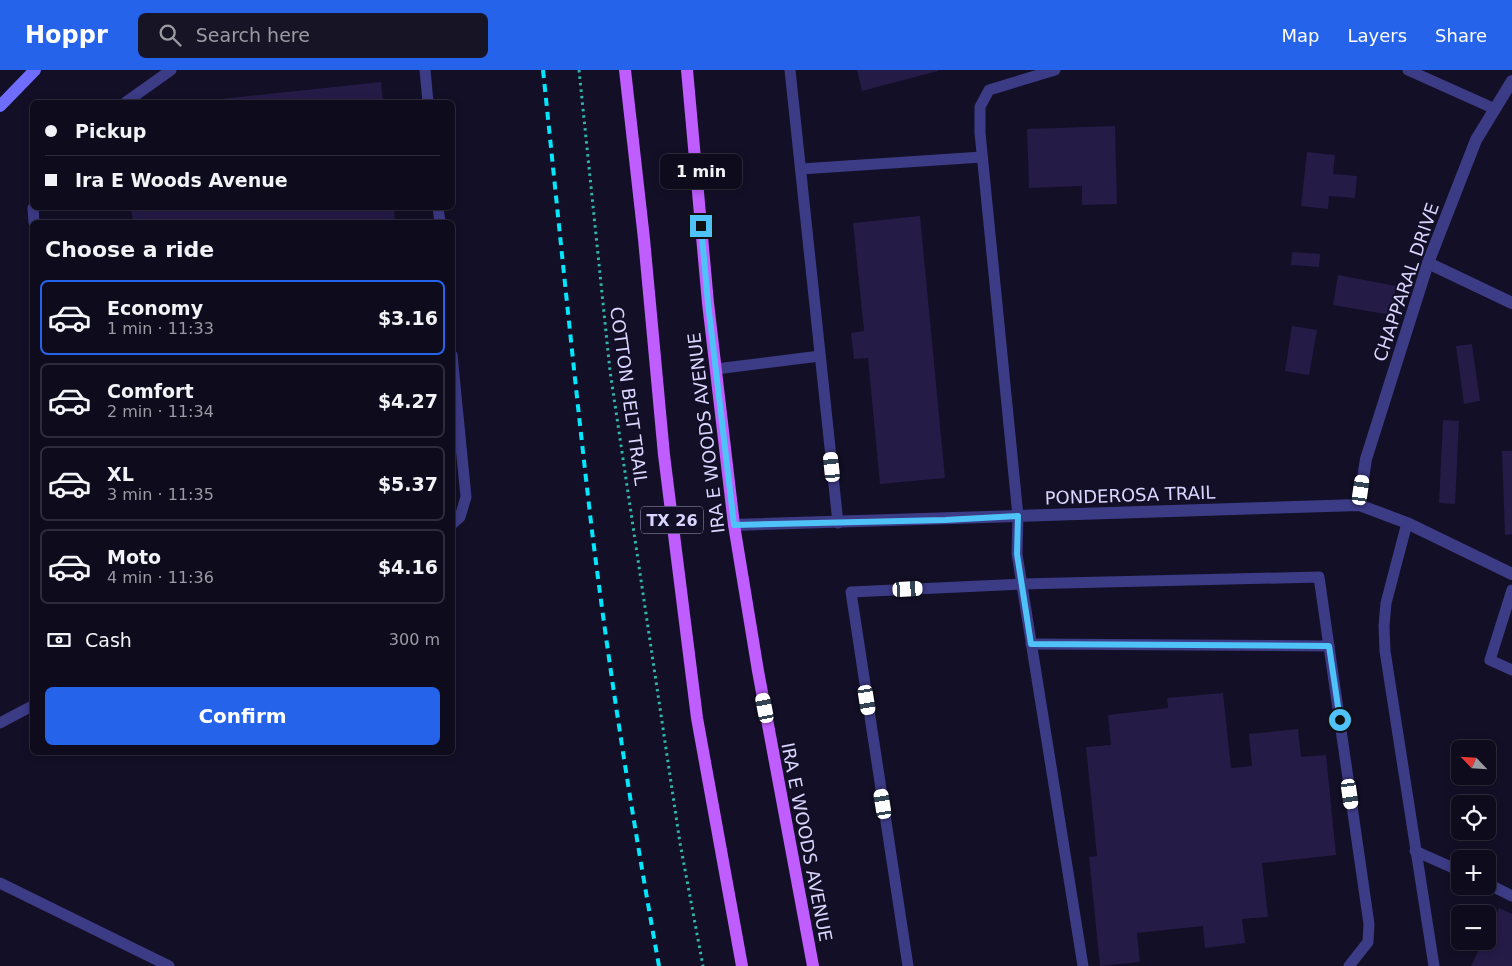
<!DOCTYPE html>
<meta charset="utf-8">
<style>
body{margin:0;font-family:"DejaVu Sans",sans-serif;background:#171425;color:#f1f3f6;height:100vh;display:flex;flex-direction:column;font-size:19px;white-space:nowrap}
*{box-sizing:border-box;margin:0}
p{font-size:16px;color:#9b9ba3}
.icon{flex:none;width:28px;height:28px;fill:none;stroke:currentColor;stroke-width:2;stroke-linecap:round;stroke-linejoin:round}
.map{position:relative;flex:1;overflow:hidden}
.sheet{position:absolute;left:30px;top:150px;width:425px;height:535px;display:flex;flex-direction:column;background:#0e0b1c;border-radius:8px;box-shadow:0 2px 8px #0003,0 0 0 1px #2e2b3b}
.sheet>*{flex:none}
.hud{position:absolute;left:30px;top:30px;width:425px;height:110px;border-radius:8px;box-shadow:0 2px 8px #0003,0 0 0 1px #2e2b3b;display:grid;align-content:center;height:110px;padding:0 15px;background:#0e0b1c}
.needle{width:32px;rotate:295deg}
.tools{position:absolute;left:1451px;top:670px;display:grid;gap:10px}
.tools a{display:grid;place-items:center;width:45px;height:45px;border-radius:8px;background:#0e0b1c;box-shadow:0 2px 8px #0003,0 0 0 1px #2e2b3b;font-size:25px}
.end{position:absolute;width:22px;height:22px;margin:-11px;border:6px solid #4fc3f7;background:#111;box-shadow:0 0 0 2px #111}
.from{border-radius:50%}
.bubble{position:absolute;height:35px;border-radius:8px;background:#0e0b1c;box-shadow:0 2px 8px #0003,0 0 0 1px #2e2b3b;font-size:16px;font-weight:800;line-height:35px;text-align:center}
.car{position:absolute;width:15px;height:30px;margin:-15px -8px;border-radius:6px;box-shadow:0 0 4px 1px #0007;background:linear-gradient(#fff 24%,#345 0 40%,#fff 0 76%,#345 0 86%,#fff 0)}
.hud b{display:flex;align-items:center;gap:18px;height:48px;font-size:19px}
.hud b+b{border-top:1px solid #2e2b3b}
.hud i{width:12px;height:12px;background:#f1f3f6}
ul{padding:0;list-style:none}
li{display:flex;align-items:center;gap:15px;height:75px;margin:0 10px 8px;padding:0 5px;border:2px solid #2e2b3b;border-radius:8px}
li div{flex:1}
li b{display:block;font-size:19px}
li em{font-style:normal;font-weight:800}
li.current{border-color:#2563eb}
li>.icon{width:45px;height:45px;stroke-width:1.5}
h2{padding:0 15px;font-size:22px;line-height:60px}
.pay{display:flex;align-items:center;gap:12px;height:55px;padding:0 15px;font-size:19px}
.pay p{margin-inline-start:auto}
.primary-button{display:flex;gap:10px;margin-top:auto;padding:10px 15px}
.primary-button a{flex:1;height:58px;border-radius:8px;background:#2563eb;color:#fff;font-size:20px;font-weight:800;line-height:58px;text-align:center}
header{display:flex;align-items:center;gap:30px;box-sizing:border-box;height:70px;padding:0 25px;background:#2563eb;color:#fff}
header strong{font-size:24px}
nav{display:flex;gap:28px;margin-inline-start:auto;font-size:18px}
.search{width:350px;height:45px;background:#171425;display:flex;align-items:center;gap:12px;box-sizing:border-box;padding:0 18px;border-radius:8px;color:#9b9ba3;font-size:19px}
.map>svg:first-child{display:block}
</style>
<header>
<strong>Hoppr</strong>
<div class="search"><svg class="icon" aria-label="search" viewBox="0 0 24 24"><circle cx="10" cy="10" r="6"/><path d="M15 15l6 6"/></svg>Search here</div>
<nav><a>Map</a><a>Layers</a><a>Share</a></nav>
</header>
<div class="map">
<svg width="1512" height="896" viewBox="0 0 1512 896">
<rect width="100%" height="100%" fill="#130f26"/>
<g fill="#241b47">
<path d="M857,0H938V1L862,21Z"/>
<path d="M381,12L383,32H204L203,31Z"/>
<path d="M1115,56L1117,134L1082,135V116L1029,118L1027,59Z"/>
<path d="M1307,82L1335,85L1333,104L1357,106L1355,128L1329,126L1328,139L1301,136Z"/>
<path d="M131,138H394L395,152H133Z"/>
<path d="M920,146L945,408L880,414L868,288L854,289L851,263L864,261L853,153Z"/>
<path d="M1292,182L1320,184L1319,197L1291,195Z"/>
<path d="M1338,205L1396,216L1391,245L1333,235Z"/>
<path d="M1292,256L1317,260L1309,305L1285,301Z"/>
<path d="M1472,274L1480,331L1464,334L1456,276Z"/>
<path d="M1443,350L1459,351L1455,434L1439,433Z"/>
<path d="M1502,381H1512V464L1505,465Z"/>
<path d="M1223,623L1231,698L1252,696L1249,664L1298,659L1301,687L1326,685L1336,785L1262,793L1268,847L1242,849L1245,873L1205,878L1203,856L1137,863L1140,892L1100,896L1089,787L1097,786L1086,677L1111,675L1108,645L1168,638L1167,628Z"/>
<path d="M1499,838L1512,844V896H1471L1483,871H1488V862Z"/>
</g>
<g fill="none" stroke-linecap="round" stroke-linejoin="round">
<path stroke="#30b7ad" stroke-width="3" stroke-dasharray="2.5 4" stroke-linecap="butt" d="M579,0L610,301L680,773L703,896"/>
<g stroke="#3c3b85" stroke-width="11">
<path d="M425,0L428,32"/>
<path d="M790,0L838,453"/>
<path d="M1055,0L989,20L980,37V63L1018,446L1017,484L1083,896"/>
<path d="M1408,0L1495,39"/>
<path d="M126,32L171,0"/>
<path d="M801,99L982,87"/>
<path d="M33,138L34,152"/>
<path d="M438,138L440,152"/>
<path d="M452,285L466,427L460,447L452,454"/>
<path d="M716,299L820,286"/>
<path d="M1407,453L1386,533L1384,556L1385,581L1434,896"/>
<path d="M1512,520L1490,590L1512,600"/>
<path d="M1031,574L1329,576"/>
<path d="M0,653L32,636"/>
<path d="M1415,781L1460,801"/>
<path d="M0,813L169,896"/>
<path d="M1488,814L1512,826"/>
<path d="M908,896L851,522L1021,514L1319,507L1369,854L1368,872L1349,896"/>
</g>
<g stroke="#3c3b85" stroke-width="12">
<path d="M1428,193L1512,233"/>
<path d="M1359,435L1366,389L1428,193L1476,70L1512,11"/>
<path d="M734,455C943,450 1151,442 1359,435L1407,453L1512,504"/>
</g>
<path stroke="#6e6dfe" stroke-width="12" d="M0,36L35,0"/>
<g stroke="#bf5dfe" stroke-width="12">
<path d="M625,0L644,169L664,385L697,648L742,896"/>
<path d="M687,0L708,233L734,455L758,601L813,896"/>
</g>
<path stroke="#03e7fd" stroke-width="4" stroke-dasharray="8 6" stroke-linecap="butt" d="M543,0C559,154 574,307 592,461C610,606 633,752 659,896"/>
</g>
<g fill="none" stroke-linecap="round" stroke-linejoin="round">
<path stroke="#4fc3f7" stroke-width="6" d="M701,156L708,233L734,455L945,450L1018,446L1017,484L1031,574L1329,576L1340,650"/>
</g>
<g text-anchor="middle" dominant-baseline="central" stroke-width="4" stroke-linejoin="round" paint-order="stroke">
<rect fill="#130f26" stroke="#9e9abe" stroke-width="1" x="641" y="436.5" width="62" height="27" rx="4"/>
<g font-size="16" font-weight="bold" fill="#d9d5ff">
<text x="672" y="450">TX 26</text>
</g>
<g font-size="18" fill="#d9d5ff" stroke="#130f26">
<text transform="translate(1406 212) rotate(-71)">CHAPPARAL DRIVE</text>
<text transform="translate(629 326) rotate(82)">COTTON BELT TRAIL</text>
<text transform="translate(706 363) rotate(-97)">IRA E WOODS AVENUE</text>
<text transform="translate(1130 425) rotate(-2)">PONDEROSA TRAIL</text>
<text transform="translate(807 772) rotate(79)">IRA E WOODS AVENUE</text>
</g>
</g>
</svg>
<div class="tools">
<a><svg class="needle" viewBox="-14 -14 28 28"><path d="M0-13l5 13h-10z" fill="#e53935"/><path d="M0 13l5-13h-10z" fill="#9b9ba3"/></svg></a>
<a><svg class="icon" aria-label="locate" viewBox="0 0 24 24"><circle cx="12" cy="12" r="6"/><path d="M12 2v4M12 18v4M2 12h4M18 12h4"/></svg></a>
<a>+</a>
<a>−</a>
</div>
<i class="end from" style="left:1340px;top:650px"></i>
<i class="end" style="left:701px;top:156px"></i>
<div class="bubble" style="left:660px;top:84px;width:82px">1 min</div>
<i class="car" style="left:832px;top:397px;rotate:354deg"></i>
<i class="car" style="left:1361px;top:420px;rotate:8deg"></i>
<i class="car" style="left:908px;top:519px;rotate:87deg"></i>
<i class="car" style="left:867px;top:630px;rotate:171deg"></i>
<i class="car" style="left:765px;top:638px;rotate:349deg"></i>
<i class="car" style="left:1350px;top:724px;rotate:172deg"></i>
<i class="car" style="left:883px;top:734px;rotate:351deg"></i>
<div class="hud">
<b><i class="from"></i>Pickup</b>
<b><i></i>Ira E Woods Avenue</b>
</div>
<section class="sheet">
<h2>Choose a ride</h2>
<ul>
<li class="current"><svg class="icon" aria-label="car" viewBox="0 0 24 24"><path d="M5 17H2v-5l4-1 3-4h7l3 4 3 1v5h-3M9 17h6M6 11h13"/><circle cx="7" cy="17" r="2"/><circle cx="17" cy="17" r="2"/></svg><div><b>Economy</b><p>1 min · 11:33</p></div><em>$3.16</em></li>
<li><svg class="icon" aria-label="car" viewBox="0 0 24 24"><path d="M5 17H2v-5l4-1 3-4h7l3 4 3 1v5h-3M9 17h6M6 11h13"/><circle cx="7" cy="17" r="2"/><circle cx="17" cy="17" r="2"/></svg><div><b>Comfort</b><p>2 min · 11:34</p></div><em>$4.27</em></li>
<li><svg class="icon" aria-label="car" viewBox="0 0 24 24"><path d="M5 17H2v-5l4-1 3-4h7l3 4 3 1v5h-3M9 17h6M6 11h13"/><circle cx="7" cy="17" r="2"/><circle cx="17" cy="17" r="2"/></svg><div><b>XL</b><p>3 min · 11:35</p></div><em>$5.37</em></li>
<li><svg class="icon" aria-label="car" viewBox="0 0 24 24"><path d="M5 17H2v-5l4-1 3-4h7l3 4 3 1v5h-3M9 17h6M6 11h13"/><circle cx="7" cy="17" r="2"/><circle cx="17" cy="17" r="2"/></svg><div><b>Moto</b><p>4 min · 11:36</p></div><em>$4.16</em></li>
</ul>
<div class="pay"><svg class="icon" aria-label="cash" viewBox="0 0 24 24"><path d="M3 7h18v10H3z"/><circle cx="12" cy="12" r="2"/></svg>Cash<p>300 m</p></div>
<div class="primary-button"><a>Confirm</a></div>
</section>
</div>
